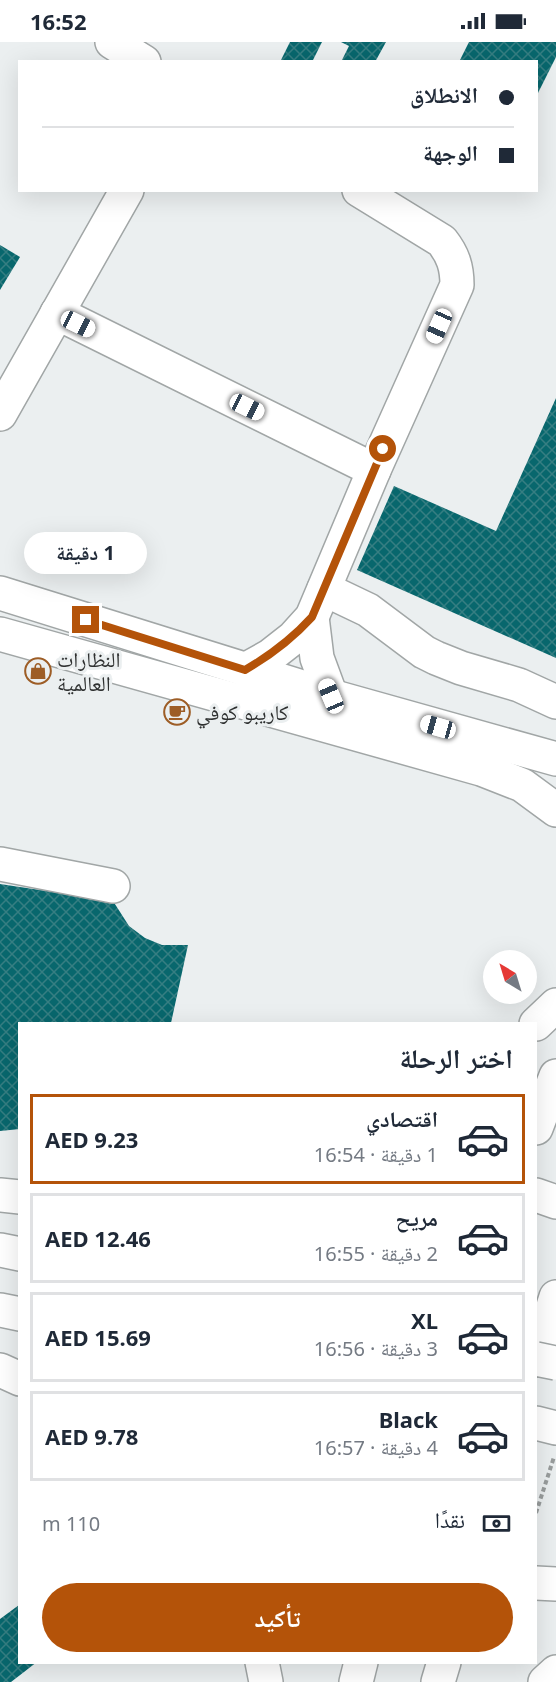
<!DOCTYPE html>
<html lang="ar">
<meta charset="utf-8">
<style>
body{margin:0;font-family:"Noto Sans","Noto Naskh Arabic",sans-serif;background:#f2f2f3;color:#1f2937;direction:rtl;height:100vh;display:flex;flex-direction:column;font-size:22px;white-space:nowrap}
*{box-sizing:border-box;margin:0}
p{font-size:20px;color:#747a83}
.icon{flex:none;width:33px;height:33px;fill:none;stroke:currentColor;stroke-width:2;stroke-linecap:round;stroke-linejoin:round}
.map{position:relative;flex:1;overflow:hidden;direction:ltr}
.sheet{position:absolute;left:18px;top:980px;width:519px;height:642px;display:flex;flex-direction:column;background:#fff;border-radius:0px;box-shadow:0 6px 24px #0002;direction:rtl}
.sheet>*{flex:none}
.hud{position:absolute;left:18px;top:18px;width:520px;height:132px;border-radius:0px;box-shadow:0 6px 24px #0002;direction:rtl;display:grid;align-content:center;height:132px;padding:0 24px;background:#fff}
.needle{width:39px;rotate:322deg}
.tools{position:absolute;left:483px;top:908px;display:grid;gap:12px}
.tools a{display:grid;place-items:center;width:54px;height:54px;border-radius:50%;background:#fff;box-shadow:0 6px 24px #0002;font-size:30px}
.end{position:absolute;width:27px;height:27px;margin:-14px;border:8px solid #b45309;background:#fff;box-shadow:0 0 0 3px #fff}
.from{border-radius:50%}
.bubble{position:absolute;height:42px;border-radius:21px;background:#fff;box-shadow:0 6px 24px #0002;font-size:20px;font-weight:700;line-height:42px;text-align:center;direction:rtl}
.car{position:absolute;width:18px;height:36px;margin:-18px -9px;border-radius:8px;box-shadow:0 0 4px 2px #0007;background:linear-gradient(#fff 24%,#345 0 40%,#fff 0 76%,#345 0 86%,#fff 0)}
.hud b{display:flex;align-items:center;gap:21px;height:57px;font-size:22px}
.hud b+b{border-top:2px solid #e0e1e3}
.hud i{width:15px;height:15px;background:#1f2937}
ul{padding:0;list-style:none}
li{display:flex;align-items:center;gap:18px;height:90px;margin:0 12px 9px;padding:0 12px;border:3px solid #e0e1e3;border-radius:0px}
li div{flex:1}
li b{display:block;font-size:22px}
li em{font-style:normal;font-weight:700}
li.current{border-color:#b45309}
li>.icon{width:54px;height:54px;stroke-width:1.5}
h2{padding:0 24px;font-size:27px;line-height:72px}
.pay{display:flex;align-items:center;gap:15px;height:66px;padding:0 24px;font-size:22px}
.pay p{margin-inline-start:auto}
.button{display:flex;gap:12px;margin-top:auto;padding:12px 24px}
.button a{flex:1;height:69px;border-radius:36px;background:#b45309;color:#fff;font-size:24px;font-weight:700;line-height:69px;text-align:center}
.status{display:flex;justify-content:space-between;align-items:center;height:42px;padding:0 30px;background:#fff;direction:ltr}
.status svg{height:16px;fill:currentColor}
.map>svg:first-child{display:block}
</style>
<div class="status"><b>16:52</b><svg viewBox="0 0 49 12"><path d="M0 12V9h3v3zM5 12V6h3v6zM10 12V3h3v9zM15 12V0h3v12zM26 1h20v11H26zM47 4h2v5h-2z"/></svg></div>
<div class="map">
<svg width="556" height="1640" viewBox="0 0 556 1640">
<defs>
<pattern id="building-cross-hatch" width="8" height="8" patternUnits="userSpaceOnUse" patternTransform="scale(1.5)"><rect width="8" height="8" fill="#08676d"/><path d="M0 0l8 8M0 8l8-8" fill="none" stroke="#367e82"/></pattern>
</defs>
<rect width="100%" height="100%" fill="#ebeff0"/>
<g fill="url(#building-cross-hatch)">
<path d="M290,0H322L312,20H285L281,18Z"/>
<path d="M341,0H386L375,20H341L349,4Z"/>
<path d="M469,0H556V15L537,53V20H459Z"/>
<path d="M0,203L20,215L0,248Z"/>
<path d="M556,356V616L357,528L394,444L496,489Z"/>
<path d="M0,842L113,859L129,884L145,896L162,903H188L171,981H20V1087L0,1089Z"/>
<path d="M19,1563L20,1620H37L11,1640H0V1577Z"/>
</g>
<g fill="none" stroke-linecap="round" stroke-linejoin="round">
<g stroke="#a1a6a6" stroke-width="36">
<g id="minor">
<path d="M112,0L144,20"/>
<path d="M57,271L374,428"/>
<path d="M0,372L127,148"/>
<path d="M324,547L368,568L424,610L436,616L461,626L519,643L556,660"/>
<path d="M0,551L331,654L556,717"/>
<path d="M312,575L317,616L331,654"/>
<path d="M0,592L481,727L522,743L556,768"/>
<path d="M245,628L270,614L293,596L312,575L374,428L457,243C457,225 453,213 442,199L359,148"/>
<path d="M0,822L113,844"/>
</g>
</g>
<g stroke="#a1a6a6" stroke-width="36">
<g id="major">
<path d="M536,1086L556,1034"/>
<path d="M536,1318L556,1255"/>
<path d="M356,1640L361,1620"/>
<path d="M438,1640L444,1620"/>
</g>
</g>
<g stroke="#a1a6a6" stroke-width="36">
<g id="highway">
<path d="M536,982L556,963"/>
<path d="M0,1153L20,1155"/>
<path d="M536,1153L556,1160"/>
<path d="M0,1208L20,1212"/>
<path d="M0,1268L20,1272"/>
<path d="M0,1328L20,1337"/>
<path d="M536,1381L556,1386"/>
<path d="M536,1541L556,1542"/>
<path d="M262,1620L266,1640"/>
<path d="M545,1640L556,1630"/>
</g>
</g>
<path stroke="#989c9c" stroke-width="4" stroke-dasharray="4.5 3" stroke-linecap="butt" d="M536,1471L554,1415"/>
<use href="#minor" stroke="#fff" stroke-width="33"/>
<use href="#major" stroke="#fff" stroke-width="33"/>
<use href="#highway" stroke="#fff" stroke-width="33"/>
<g stroke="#a1a6a6" stroke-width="36" stroke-linecap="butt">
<path id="highway-bridge" d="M536,1317L556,1321"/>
</g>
<use href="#highway-bridge" stroke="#fff" stroke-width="33"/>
</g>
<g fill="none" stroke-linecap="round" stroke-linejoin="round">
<path stroke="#b45309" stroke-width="8" d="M86,578L245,628C271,613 292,597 312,575L383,407"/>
</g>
<defs>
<g id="shop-ring" transform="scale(1.35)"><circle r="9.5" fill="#ebeff0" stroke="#9d5d26" stroke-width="1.5"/><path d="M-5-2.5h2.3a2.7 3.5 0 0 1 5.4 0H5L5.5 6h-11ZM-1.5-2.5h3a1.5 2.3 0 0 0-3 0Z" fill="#9d5d26"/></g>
<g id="cafe-ring" transform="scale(1.35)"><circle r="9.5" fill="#ebeff0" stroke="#9d5d26" stroke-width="1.5"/><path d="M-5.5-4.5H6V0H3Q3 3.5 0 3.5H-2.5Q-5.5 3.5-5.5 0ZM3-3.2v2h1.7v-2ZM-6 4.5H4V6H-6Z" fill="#9d5d26"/></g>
</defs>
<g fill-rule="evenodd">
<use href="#shop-ring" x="38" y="629"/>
<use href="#cafe-ring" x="177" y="670"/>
</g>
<g text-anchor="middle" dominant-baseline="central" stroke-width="6" stroke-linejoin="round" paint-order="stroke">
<g font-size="21" fill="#2e3030" stroke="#ebeff0" text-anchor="start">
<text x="57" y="617">النظارات<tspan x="57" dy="24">العالمية</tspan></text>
<text x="196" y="670">كاريبو كوفي</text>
</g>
</g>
</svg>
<div class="tools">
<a><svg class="needle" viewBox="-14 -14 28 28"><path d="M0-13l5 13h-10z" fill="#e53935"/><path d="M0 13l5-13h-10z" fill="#747a83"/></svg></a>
</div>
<i class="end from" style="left:383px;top:407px"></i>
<i class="end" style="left:86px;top:578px"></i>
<div class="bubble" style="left:24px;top:490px;width:123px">1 دقيقة</div>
<i class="car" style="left:78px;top:282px;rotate:116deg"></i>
<i class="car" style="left:439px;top:284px;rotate:204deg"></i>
<i class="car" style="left:247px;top:365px;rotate:116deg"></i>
<i class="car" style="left:331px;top:654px;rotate:337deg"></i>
<i class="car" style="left:438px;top:685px;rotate:286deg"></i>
<div class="hud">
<b><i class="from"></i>الانطلاق</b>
<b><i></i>الوجهة</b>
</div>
<section class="sheet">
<h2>اختر الرحلة</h2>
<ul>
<li class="current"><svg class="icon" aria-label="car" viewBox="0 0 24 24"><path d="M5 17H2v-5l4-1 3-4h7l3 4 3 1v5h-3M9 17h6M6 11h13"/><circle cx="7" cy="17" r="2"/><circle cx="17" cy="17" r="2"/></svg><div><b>اقتصادي</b><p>1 دقيقة · 16:54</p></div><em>AED 9.23</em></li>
<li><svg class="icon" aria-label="car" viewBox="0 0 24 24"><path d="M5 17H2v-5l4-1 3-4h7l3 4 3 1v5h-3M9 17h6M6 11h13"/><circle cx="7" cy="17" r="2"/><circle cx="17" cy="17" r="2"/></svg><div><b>مريح</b><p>2 دقيقة · 16:55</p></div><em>AED 12.46</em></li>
<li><svg class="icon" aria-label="car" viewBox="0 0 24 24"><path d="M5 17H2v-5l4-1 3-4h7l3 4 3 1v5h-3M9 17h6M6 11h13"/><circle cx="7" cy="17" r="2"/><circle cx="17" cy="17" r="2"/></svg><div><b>XL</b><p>3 دقيقة · 16:56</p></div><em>AED 15.69</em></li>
<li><svg class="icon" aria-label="car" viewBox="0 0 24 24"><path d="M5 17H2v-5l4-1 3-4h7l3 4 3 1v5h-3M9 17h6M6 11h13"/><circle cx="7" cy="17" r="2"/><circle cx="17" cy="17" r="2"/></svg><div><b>Black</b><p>4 دقيقة · 16:57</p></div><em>AED 9.78</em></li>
</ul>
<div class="pay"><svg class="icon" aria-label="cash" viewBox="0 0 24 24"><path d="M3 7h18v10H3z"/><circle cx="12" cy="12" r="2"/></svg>نقدًا<p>110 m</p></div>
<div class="button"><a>تأكيد</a></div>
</section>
</div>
